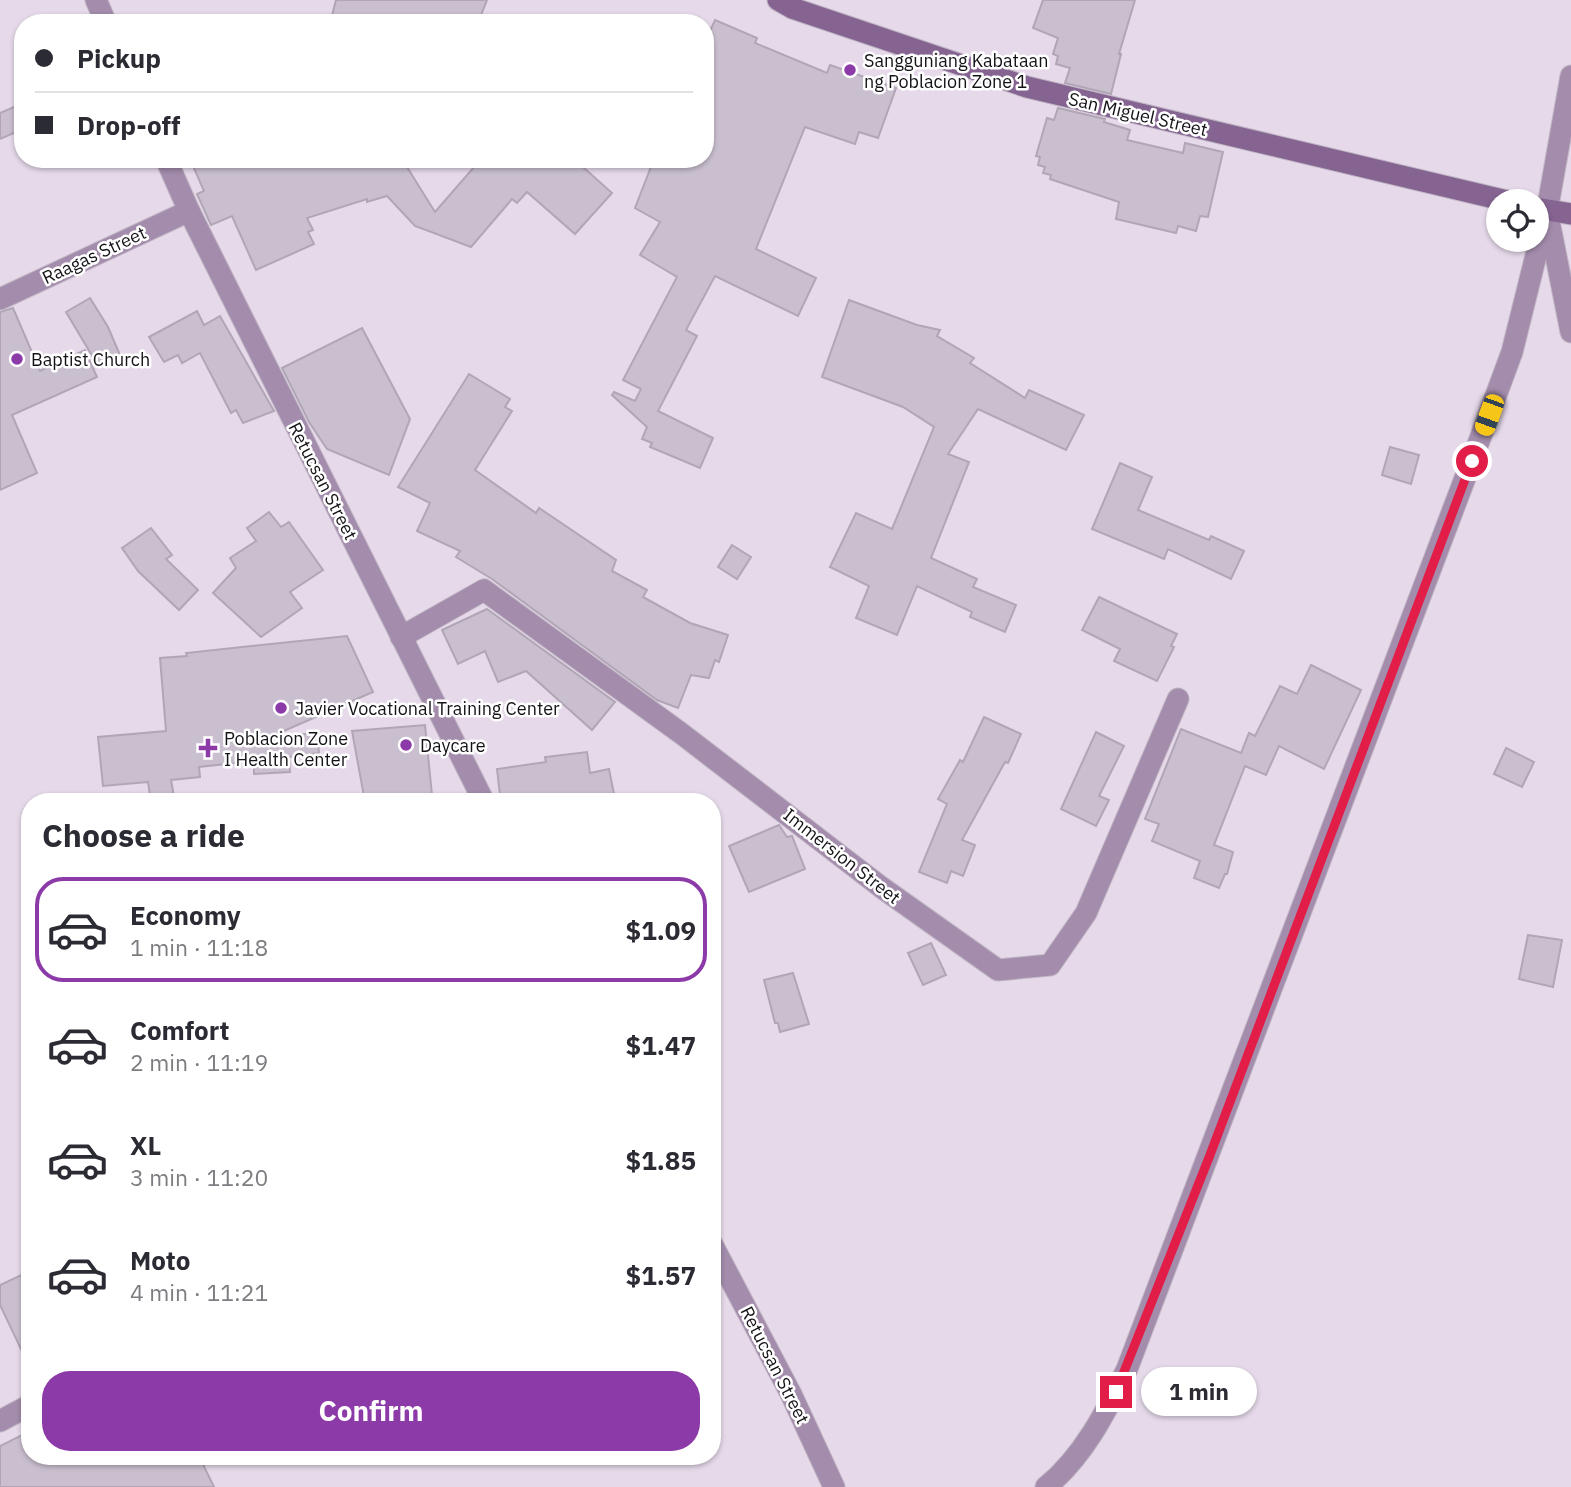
<!DOCTYPE html>
<meta charset="utf-8">
<style>
body{margin:0;font-family:"IBM Plex Sans",sans-serif;background:#f2f2f3;color:#2b2b33;height:100vh;display:flex;flex-direction:column;font-size:26px;white-space:nowrap}
*{box-sizing:border-box;margin:0}
p{font-size:23px;color:#7c7c81}
.icon{flex:none;width:38px;height:38px;fill:none;stroke:currentColor;stroke-width:2;stroke-linecap:round;stroke-linejoin:round}
.map{position:relative;flex:1;overflow:hidden}
.drawer{position:absolute;left:21px;top:793px;width:700px;height:672px;display:flex;flex-direction:column;background:#fff;border-radius:28px;box-shadow:0 2px 5px #0004}
.drawer>*{flex:none}
.banner{position:absolute;left:14px;top:14px;width:700px;height:154px;border-radius:28px;box-shadow:0 2px 5px #0004;display:grid;align-content:center;height:154px;padding:0 21px;background:#fff}
.fabs{position:absolute;left:1486px;top:189px;display:grid;gap:14px}
.fabs a{display:grid;place-items:center;width:63px;height:63px;border-radius:50%;background:#fff;box-shadow:0 2px 5px #0004;font-size:35px}
.end{position:absolute;width:32px;height:32px;margin:-16px;border:9px solid #e11d48;background:#fff;box-shadow:0 0 0 4px #fff}
.from{border-radius:50%}
.bubble{position:absolute;height:49px;border-radius:24px;background:#fff;box-shadow:0 2px 5px #0004;font-size:23px;font-weight:700;line-height:49px;text-align:center}
.car{position:absolute;width:21px;height:42px;margin:-21px -10px;border-radius:9px;box-shadow:0 0 5px 2px #0007;background:linear-gradient(#f5c518 24%,#345 0 40%,#f5c518 0 76%,#345 0 86%,#f5c518 0)}
.banner b{display:flex;align-items:center;gap:24px;height:66px;font-size:26px}
.banner b+b{border-top:2px solid #e1e1e2}
.banner i{width:18px;height:18px;background:#2b2b33}
ul{padding:0;list-style:none}
li{display:flex;align-items:center;gap:21px;height:105px;margin:0 14px 10px;padding:0 7px;border:4px solid transparent;border-radius:28px}
li div{flex:1}
li b{display:block;font-size:26px}
li em{font-style:normal;font-weight:700}
li.selected{border-color:#8d3aa9}
li>.icon{width:63px;height:63px;stroke-width:1.5}
h2{padding:0 21px;font-size:32px;line-height:84px}
.button{display:flex;gap:14px;margin-top:auto;padding:14px 21px}
.button a{flex:1;height:80px;border-radius:28px;background:#8d3aa9;color:#fff;font-size:28px;font-weight:700;line-height:80px;text-align:center}
.map>svg:first-child{display:block}
</style>
<div class="map">
<svg width="1571" height="1487" viewBox="0 0 1571 1487">
<rect width="100%" height="100%" fill="#e6daea"/>
<g fill="#cabfcf" stroke="#b1a6b6" stroke-width="2">
<path d="M336,0H487L478,23H330Z"/>
<path d="M1043,0H1135L1119,54H1121L1111,94L1065,83L1070,68L1056,64L1058,56L1053,54L1058,38L1033,28Z"/>
<path d="M715,20L757,38L755,43L827,73L830,65L896,88L878,138L859,132L855,144L805,127L756,249L816,278L798,316L715,276L686,330L697,336L658,411L713,438L700,468L650,447L652,443L642,439L647,427L612,395L614,392L635,401L641,389L623,380L677,277L640,255L660,222L635,208L654,159H705V42Z"/>
<path d="M23,103V129L0,139V113Z"/>
<path d="M1058,108L1105,119L1104,122L1130,130L1127,140L1183,153L1185,143L1223,152L1208,217L1200,216L1196,231L1178,226L1176,233L1116,219L1119,202L1050,179L1051,175L1043,173L1045,167L1038,165L1040,157L1036,156L1047,118L1054,120Z"/>
<path d="M190,159H402L435,212L481,159H574L612,193L575,234L527,192L517,203L512,199L471,247L415,226L387,196L367,202V199L307,218L313,230L308,232L314,244L256,270L232,216L211,225L197,194L204,191Z"/>
<path d="M90,298L108,327L120,355L97,364L66,312Z"/>
<path d="M849,300L917,325L940,330L937,336L974,358L970,363L1025,398L1029,390L1084,415L1066,450L978,409L948,454L969,462L931,558L977,579L973,587L1016,605L1005,632L970,617L972,612L917,586L897,635L856,618L869,586L830,567L856,513L892,529L934,427L903,407L822,377Z"/>
<path d="M13,308L40,371L85,350L97,377L12,415L37,473L0,490V312Z"/>
<path d="M197,311L204,325L220,316L274,411L243,423L236,410L231,413L200,353L182,363L178,355L164,362L149,337Z"/>
<path d="M362,328L410,419L389,475L327,449L309,422L282,368Z"/>
<path d="M469,374L510,399L505,407L512,411L475,470L536,513L539,508L616,560L612,571L647,590L643,597L690,623L728,635L719,662L715,660L709,678L691,675L678,708L657,700L492,579L456,557L460,551L417,531L430,503L398,487Z"/>
<path d="M1390,447L1419,455L1411,484L1382,475Z"/>
<path d="M1120,463L1152,477L1138,510L1209,540L1211,536L1244,551L1231,579L1168,549L1164,559L1092,529Z"/>
<path d="M269,512L281,527L289,522L323,570L290,592L302,608L261,637L213,593L236,568L230,558L256,541L247,528Z"/>
<path d="M151,528L172,555L166,559L198,590L179,610L138,571L122,548Z"/>
<path d="M732,545L751,557L737,579L718,567Z"/>
<path d="M1099,597L1177,634L1171,646L1174,647L1157,681L1114,661L1120,649L1082,630Z"/>
<path d="M487,609L615,702L592,730L526,671L498,682L485,651L458,664L442,630Z"/>
<path d="M347,636L373,692L270,737L317,733L319,753L289,757L290,772L254,774V761L199,767L200,777L171,780L175,802H151L148,782L103,786L98,737L166,731L160,658L187,656L186,653Z"/>
<path d="M1311,665L1361,690L1324,769L1279,746L1266,775L1245,766L1214,845L1233,852L1227,874H1225L1219,888L1194,878L1200,861L1152,841L1159,824L1145,819L1181,729L1241,753L1249,733L1255,736L1280,686L1297,694Z"/>
<path d="M984,717L1021,734L1008,763L1005,762L962,840L975,845L963,876L951,871L947,883L919,872L947,804L938,799L960,760L963,762Z"/>
<path d="M425,725L432,795L406,802H365L352,731Z"/>
<path d="M1096,732L1124,746L1099,796L1109,800L1096,826L1061,809Z"/>
<path d="M1506,748L1534,762L1522,787L1494,774Z"/>
<path d="M587,752L590,773L609,769L614,794L559,802H511L509,794L500,795L497,769L546,762L545,757Z"/>
<path d="M779,825L787,837L792,836L805,869L749,892L729,846Z"/>
<path d="M1528,935L1562,940L1553,987L1519,979Z"/>
<path d="M931,943L946,975L923,985L908,953Z"/>
<path d="M793,973L809,1024L780,1032L778,1023H775L764,980Z"/>
<path d="M30,1271V1368L0,1305V1285Z"/>
<path d="M30,1431V1456H199L214,1487H0V1446Z"/>
</g>
<g fill="none" stroke-linecap="round" stroke-linejoin="round">
<g stroke="#c0b6c4" stroke-width="23">
<g id="street">
<path d="M96,0L106,23"/>
<path d="M166,159L189,211L484,802"/>
<path d="M1548,216L1571,332"/>
<path d="M0,299L189,211"/>
<path d="M401,637L484,590L682,734L881,887L998,970L1050,965L1086,913L1178,699"/>
<path d="M712,1244L791,1394L834,1487"/>
<path d="M0,1421L30,1405"/>
<path d="M1046,1487C1083,1457 1106,1412 1127,1369L1481,436L1512,352L1547,211L1571,76"/>
</g>
</g>
<g stroke="#c0b6c4" stroke-width="23">
<g id="secondary">
<path d="M778,0L792,8L1027,87L1507,201"/>
<path d="M1536,208L1571,214"/>
</g>
</g>
<use href="#street" stroke="#a38cac" stroke-width="21"/>
<use href="#secondary" stroke="#856492" stroke-width="21"/>
</g>
<g fill="none" stroke-linecap="round" stroke-linejoin="round">
<path stroke="#e11d48" stroke-width="9" d="M1116,1392L1210,1155L1472,461"/>
</g>
<g fill="#8d3aa9" stroke="#fff" stroke-width="2.5">
<circle cx="850" cy="70" r="7"/>
<circle cx="17" cy="359" r="7"/>
<circle cx="281" cy="708" r="7"/>
<circle cx="406" cy="745" r="7"/>
<path d="M204.5 737.5h7v7h7v7h-7v7h-7v-7h-7v-7h7z"/>
</g>
<g text-anchor="middle" dominant-baseline="central" stroke-width="5" stroke-linejoin="round" paint-order="stroke">
<g font-size="18" fill="#151217" stroke="#fff" text-anchor="start">
<text x="864" y="60">Sangguniang Kabataan<tspan x="864" dy="21">ng Poblacion Zone 1</tspan></text>
<text x="31" y="359">Baptist Church</text>
<text x="295" y="708">Javier Vocational Training Center</text>
<text x="224" y="738">Poblacion Zone<tspan x="224" dy="21">I Health Center</tspan></text>
<text x="420" y="745">Daycare</text>
</g>
<g font-size="18" fill="#151217" stroke="#fff">
<text transform="translate(1138 114) rotate(13)">San Miguel Street</text>
<text transform="translate(94 255) rotate(-25)">Raagas Street</text>
<text transform="translate(323 481) rotate(63)">Retucsan Street</text>
<text transform="translate(842 856) rotate(38)">Immersion Street</text>
<text transform="translate(775 1365) rotate(63)">Retucsan Street</text>
</g>
</g>
</svg>
<div class="fabs">
<a><svg class="icon" aria-label="locate" viewBox="0 0 24 24"><circle cx="12" cy="12" r="6"/><path d="M12 2v4M12 18v4M2 12h4M18 12h4"/></svg></a>
</div>
<i class="end from" style="left:1472px;top:461px"></i>
<i class="end" style="left:1116px;top:1392px"></i>
<div class="bubble" style="left:1141px;top:1367px;width:116px">1 min</div>
<i class="car" style="left:1489px;top:415px;rotate:200deg"></i>
<div class="banner">
<b><i class="from"></i>Pickup</b>
<b><i></i>Drop-off</b>
</div>
<section class="drawer">
<h2>Choose a ride</h2>
<ul>
<li class="selected"><svg class="icon" aria-label="car" viewBox="0 0 24 24"><path d="M5 17H2v-5l4-1 3-4h7l3 4 3 1v5h-3M9 17h6M6 11h13"/><circle cx="7" cy="17" r="2"/><circle cx="17" cy="17" r="2"/></svg><div><b>Economy</b><p>1 min · 11:18</p></div><em>$1.09</em></li>
<li><svg class="icon" aria-label="car" viewBox="0 0 24 24"><path d="M5 17H2v-5l4-1 3-4h7l3 4 3 1v5h-3M9 17h6M6 11h13"/><circle cx="7" cy="17" r="2"/><circle cx="17" cy="17" r="2"/></svg><div><b>Comfort</b><p>2 min · 11:19</p></div><em>$1.47</em></li>
<li><svg class="icon" aria-label="car" viewBox="0 0 24 24"><path d="M5 17H2v-5l4-1 3-4h7l3 4 3 1v5h-3M9 17h6M6 11h13"/><circle cx="7" cy="17" r="2"/><circle cx="17" cy="17" r="2"/></svg><div><b>XL</b><p>3 min · 11:20</p></div><em>$1.85</em></li>
<li><svg class="icon" aria-label="car" viewBox="0 0 24 24"><path d="M5 17H2v-5l4-1 3-4h7l3 4 3 1v5h-3M9 17h6M6 11h13"/><circle cx="7" cy="17" r="2"/><circle cx="17" cy="17" r="2"/></svg><div><b>Moto</b><p>4 min · 11:21</p></div><em>$1.57</em></li>
</ul>
<div class="button"><a>Confirm</a></div>
</section>
</div>
